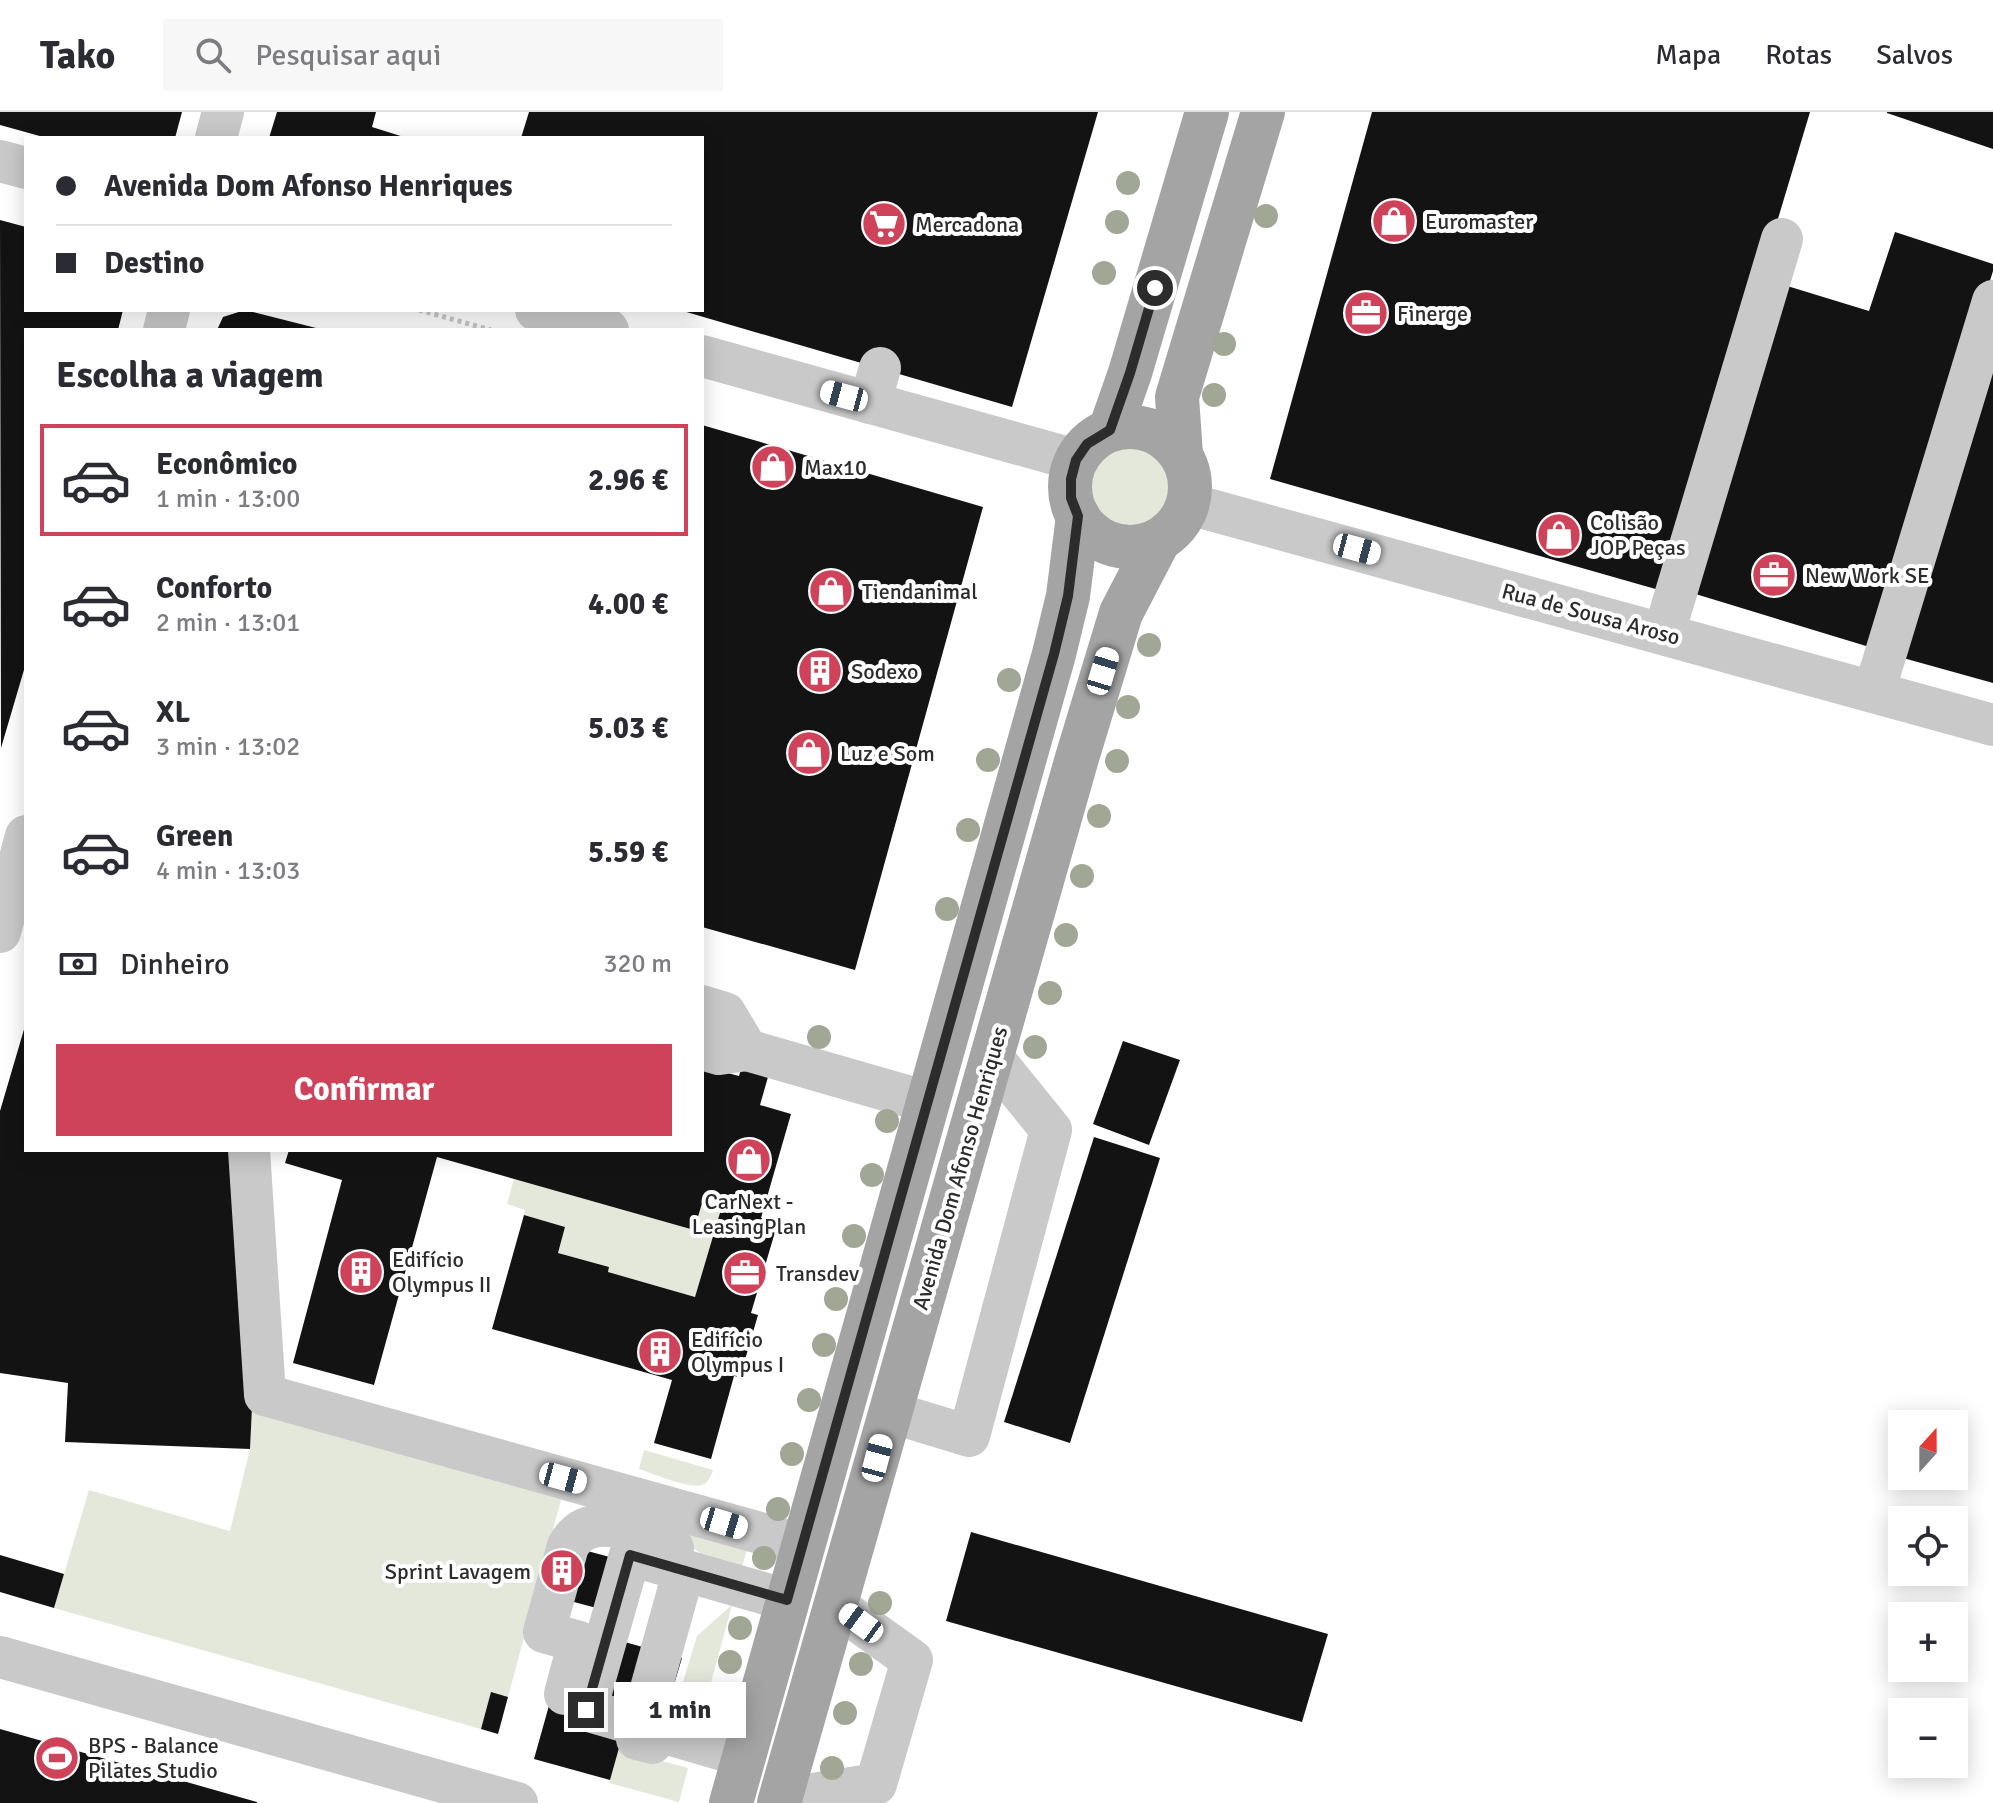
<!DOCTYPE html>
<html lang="pt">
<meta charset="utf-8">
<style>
body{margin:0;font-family:Signika,sans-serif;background:#f7f7f7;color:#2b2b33;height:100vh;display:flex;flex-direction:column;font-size:30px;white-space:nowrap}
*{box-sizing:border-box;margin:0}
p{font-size:26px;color:#7c7c81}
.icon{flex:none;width:44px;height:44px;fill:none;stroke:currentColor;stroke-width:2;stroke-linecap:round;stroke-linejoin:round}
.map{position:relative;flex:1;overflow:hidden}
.panel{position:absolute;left:24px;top:216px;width:680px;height:824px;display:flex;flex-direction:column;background:#fff;border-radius:0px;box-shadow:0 4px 20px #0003}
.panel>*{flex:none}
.guide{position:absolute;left:24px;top:24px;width:680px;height:176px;border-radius:0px;box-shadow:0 4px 20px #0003;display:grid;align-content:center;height:176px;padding:0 32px;background:#fff}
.needle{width:52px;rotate:21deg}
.tools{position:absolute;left:1888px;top:1298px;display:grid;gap:16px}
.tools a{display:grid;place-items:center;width:80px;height:80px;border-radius:0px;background:#fff;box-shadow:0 4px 20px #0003;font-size:40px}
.end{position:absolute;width:36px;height:36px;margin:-18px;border:10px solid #2c2c2c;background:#fff;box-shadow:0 0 0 4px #fff}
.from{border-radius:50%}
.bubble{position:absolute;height:56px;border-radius:0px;background:#fff;box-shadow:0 4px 20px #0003;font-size:26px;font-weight:700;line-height:56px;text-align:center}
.car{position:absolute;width:24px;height:48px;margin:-24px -12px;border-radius:10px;box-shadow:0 0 6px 2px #0007;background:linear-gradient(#fff 24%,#345 0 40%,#fff 0 76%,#345 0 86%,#fff 0)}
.guide b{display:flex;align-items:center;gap:28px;height:76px;font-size:30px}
.guide b+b{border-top:2px solid #e1e1e2}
.guide i{width:20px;height:20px;background:#2b2b33}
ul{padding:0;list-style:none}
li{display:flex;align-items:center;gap:24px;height:112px;margin:0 16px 12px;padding:0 16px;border:4px solid transparent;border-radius:0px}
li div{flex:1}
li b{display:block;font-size:30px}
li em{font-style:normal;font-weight:700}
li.selected{border-color:#ce4359}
li>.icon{width:72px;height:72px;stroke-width:1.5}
h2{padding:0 32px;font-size:36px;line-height:96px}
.pay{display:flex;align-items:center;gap:20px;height:88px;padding:0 32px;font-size:30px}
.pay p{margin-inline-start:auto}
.primary-button{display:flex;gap:16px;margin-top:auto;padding:16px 32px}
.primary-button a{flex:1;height:92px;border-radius:0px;background:#ce4359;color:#fff;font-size:32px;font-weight:700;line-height:92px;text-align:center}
header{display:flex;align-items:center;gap:48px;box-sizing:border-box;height:112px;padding:0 40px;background:#fff;border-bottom:2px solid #e1e1e2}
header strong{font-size:38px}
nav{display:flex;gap:44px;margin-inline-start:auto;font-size:28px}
.search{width:560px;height:72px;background:#f7f7f7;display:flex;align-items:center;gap:20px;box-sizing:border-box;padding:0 28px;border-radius:0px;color:#7c7c81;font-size:30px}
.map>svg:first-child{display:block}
</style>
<header>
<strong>Tako</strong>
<div class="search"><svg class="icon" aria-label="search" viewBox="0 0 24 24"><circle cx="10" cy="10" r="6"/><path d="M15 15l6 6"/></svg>Pesquisar aqui</div>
<nav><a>Mapa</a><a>Rotas</a><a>Salvos</a></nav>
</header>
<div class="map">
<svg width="1993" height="1691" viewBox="0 0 1993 1691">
<rect width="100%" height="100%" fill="#fff"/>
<g fill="#e3e8db">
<circle cx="1130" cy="375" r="40"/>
<path d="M514,1067L694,1118L703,1088L722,1094L695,1185L608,1160L609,1155L558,1141L565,1115L524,1103L525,1098L507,1092Z"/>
<path d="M252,1295L748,1434L742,1455L713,1453C672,1411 616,1403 561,1388L508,1585L491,1581L481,1617L54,1496L89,1378L230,1419L250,1337Z"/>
<path d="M644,1338L713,1358C711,1364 708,1371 702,1373C688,1377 652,1361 639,1357Z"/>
<path d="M732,1493L697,1623L676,1593L697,1524Z"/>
<path d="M618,1637L688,1656L679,1690L609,1671Z"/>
</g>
<g fill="#131313">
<path d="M0,0H182L175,26H47L0,13Z"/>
<path d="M277,0H376L372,15L407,26H269Z"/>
<path d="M529,0H1098L1012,295L683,199L702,198V26H521Z"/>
<path d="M1372,0H1810L1666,480L1270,367Z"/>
<path d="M1887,0H1993V37L1887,1Z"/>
<path d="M0,108L26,115V198H123L118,218H26V551L1,636Z"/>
<path d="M1895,120L1993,152V159L1876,537L1689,480L1784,173L1869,199Z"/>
<path d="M245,198L320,217L319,218H217L223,205Z"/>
<path d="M1993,228V571L1896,544Z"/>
<path d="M702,313L983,395L855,858L702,815Z"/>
<path d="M25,914L26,1038H233L252,1295L250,1337L65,1330L68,1271L0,1261V999Z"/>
<path d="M1123,929L1180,948L1149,1033L1093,1012Z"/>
<path d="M745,943L772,951L760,993L791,1002L761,1106L778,1110L751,1201L758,1203L740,1265L734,1264L711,1347L654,1331L672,1268L492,1217L524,1103L565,1115L558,1141L609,1155L608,1160L695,1185L722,1094L703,1088L694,1118L437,1045L374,1273L293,1251L342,1068L285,1051L289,1038H702V954L739,964Z"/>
<path d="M1094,1025L1160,1046L1070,1331L1004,1310Z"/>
<path d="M971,1420L1328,1522L1302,1610L946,1509Z"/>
<path d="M550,1429L621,1448L608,1499L536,1480Z"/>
<path d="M0,1443L64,1462L54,1496L0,1480Z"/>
<path d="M571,1515L682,1546L667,1596L633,1586L610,1668L534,1647Z"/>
<path d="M491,1580L508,1585L498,1622L481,1617Z"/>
<path d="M0,1617L257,1690V1691H0Z"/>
</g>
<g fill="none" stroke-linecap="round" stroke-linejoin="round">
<path stroke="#c9c9c9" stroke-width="5" stroke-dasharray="4 4" stroke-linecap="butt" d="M419,198L491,218"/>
<g stroke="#c9c9c9" stroke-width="42">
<path d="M216,26L223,0"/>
<path d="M0,49L26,56"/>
<path d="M536,198L608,218"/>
<path d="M164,218L169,198"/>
<path d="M702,244L1076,348"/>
<path d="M870,291L880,256"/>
<path d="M1189,392L1993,613"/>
<path d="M1664,521L1782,127"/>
<path d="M1874,580L1993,189"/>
<path d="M0,820L26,724"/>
<path d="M702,894L725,901L747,938L927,990"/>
<path d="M702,937L719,942L747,938"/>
<path d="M249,1038L265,1283L803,1433"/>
<path d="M890,1300L969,1324L1051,1018L992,945"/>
<path d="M0,1545L517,1691"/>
<path d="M565,1582L579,1530L544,1520L568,1434C589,1396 643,1420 673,1436"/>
<path d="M652,1631L637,1627L684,1458"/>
<path d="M744,1644L586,1598L630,1443L787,1488"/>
<path d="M781,1687L876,1672L912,1548L835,1493"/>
</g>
<g stroke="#a4a4a4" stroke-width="44">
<circle cx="1130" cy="375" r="60"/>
<path d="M1110,318L1130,261L1207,0"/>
<path d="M1181,343L1177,285L1263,0"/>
<path d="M731,1691L1054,542L1068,484L1078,404"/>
<path d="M779,1691L1077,646L1121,501L1159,428"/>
</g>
</g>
<g fill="#a0a895">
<circle cx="1128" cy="71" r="12"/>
<circle cx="1266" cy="104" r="12"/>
<circle cx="1117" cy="110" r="12"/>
<circle cx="1104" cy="161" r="12"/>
<circle cx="1224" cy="232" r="12"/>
<circle cx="1214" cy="283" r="12"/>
<circle cx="1149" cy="533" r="12"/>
<circle cx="1009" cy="568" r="12"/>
<circle cx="1128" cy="595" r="12"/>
<circle cx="988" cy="648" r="12"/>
<circle cx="1117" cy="649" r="12"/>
<circle cx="1099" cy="704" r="12"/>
<circle cx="968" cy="718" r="12"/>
<circle cx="1082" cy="764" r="12"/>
<circle cx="947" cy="797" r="12"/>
<circle cx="1066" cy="823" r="12"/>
<circle cx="1050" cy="881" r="12"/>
<circle cx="819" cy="925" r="12"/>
<circle cx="1035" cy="935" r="12"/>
<circle cx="887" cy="1009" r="12"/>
<circle cx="872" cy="1063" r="12"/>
<circle cx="854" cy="1124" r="12"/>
<circle cx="836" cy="1187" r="12"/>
<circle cx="824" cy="1233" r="12"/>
<circle cx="809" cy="1288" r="12"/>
<circle cx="792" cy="1342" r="12"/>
<circle cx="778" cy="1397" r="12"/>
<circle cx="764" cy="1446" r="12"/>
<circle cx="880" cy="1491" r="12"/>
<circle cx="740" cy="1516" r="12"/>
<circle cx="730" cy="1550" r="12"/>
<circle cx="861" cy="1552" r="12"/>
<circle cx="691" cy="1589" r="12"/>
<circle cx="845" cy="1601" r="12"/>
<circle cx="717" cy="1609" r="12"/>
<circle cx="832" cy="1656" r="12"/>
</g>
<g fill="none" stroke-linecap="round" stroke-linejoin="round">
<path stroke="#2c2c2c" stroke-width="10" d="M586,1598L630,1443L787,1488L1054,542L1068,484L1078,404L1071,386V367L1076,348L1087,332L1110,318L1130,261L1155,176"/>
</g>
<defs>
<g id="shop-disc" transform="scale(2.3)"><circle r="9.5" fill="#ce4359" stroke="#fff"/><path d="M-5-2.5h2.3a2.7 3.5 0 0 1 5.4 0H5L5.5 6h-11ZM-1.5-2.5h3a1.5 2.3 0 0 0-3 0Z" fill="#fff"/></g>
<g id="supermarket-disc" transform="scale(2.3)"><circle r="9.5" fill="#ce4359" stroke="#fff"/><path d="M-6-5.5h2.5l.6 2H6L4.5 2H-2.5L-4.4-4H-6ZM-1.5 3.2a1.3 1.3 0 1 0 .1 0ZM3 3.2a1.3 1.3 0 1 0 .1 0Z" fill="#fff"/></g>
<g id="office-disc" transform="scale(2.3)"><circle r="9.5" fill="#ce4359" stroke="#fff"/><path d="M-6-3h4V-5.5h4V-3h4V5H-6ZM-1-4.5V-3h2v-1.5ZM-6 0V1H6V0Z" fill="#fff"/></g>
<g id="building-disc" transform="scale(2.3)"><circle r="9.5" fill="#ce4359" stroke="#fff"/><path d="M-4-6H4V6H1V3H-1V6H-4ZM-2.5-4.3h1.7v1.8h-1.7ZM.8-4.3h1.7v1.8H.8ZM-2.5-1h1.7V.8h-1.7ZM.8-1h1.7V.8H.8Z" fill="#fff"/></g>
<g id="stadium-disc" transform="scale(2.3)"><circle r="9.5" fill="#ce4359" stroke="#fff"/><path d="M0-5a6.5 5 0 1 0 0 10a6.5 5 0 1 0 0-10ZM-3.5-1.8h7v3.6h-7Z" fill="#fff"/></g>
</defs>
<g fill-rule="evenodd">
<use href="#shop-disc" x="1394" y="109"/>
<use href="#supermarket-disc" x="884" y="112"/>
<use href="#office-disc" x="1366" y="201"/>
<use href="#shop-disc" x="773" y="355"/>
<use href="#shop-disc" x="1559" y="423"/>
<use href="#office-disc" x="1774" y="463"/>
<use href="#shop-disc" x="831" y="479"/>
<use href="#building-disc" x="820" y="559"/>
<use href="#shop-disc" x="809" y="641"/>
<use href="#shop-disc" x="749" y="1048"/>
<use href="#building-disc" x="361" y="1160"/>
<use href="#office-disc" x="745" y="1161"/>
<use href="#building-disc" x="660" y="1240"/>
<use href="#building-disc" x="562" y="1459"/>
<use href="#stadium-disc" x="57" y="1646"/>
</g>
<g text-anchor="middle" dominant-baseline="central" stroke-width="8" stroke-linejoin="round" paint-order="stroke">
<g font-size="22" fill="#2c2c2c" stroke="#fff" text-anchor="start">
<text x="1425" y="109">Euromaster</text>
<text x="915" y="112">Mercadona</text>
<text x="1397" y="201">Finerge</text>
<text x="804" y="355">Max10</text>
<text x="1590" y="410">Colisão<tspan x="1590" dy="25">JOP Peças</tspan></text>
<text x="1805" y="463">New Work SE</text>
<text x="862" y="479">Tiendanimal</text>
<text x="851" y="559">Sodexo</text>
<text x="840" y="641">Luz e Som</text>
<text x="749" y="1089" text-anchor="middle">CarNext -<tspan x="749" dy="25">LeasingPlan</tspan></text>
<text x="392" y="1147">Edifício<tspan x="392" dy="25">Olympus II</tspan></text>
<text x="776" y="1161">Transdev</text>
<text x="691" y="1227">Edifício<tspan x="691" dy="25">Olympus I</tspan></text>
<text x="531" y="1459" text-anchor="end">Sprint Lavagem</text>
<text x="88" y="1633">BPS - Balance<tspan x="88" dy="25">Pilates Studio</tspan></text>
</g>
<g font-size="22" fill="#2c2c2c" stroke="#fff">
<text transform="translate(1591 502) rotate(15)">Rua de Sousa Aroso</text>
<text transform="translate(960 1056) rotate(-74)">Avenida Dom Afonso Henriques</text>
</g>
</g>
</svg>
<div class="tools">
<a><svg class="needle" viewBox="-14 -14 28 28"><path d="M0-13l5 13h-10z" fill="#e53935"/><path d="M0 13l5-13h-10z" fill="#7c7c81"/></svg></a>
<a><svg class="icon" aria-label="locate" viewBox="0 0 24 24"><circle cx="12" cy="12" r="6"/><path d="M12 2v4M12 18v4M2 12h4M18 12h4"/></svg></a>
<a>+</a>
<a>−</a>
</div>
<i class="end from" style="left:1155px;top:176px"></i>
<i class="end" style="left:586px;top:1598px"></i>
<div class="bubble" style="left:614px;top:1570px;width:132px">1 min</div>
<i class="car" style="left:844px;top:284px;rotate:285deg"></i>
<i class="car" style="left:1357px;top:437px;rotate:105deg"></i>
<i class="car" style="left:1103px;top:559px;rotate:17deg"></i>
<i class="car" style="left:877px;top:1346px;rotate:15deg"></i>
<i class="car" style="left:563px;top:1366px;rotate:105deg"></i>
<i class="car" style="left:724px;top:1411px;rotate:107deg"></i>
<i class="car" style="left:861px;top:1511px;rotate:306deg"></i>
<div class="guide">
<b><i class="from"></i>Avenida Dom Afonso Henriques</b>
<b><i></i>Destino</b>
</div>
<section class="panel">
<h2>Escolha a viagem</h2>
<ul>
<li class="selected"><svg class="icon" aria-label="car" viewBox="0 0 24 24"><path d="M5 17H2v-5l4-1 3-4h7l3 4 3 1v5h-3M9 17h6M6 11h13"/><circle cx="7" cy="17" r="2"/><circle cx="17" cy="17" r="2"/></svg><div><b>Econômico</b><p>1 min · 13:00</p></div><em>2.96 €</em></li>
<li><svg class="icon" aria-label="car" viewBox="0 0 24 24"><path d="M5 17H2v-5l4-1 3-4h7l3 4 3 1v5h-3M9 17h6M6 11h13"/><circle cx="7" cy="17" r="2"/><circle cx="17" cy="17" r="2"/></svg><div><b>Conforto</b><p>2 min · 13:01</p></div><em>4.00 €</em></li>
<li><svg class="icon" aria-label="car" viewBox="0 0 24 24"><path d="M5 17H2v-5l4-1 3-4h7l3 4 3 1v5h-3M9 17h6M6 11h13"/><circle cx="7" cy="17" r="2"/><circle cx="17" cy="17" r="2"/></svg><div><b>XL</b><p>3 min · 13:02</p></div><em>5.03 €</em></li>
<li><svg class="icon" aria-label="car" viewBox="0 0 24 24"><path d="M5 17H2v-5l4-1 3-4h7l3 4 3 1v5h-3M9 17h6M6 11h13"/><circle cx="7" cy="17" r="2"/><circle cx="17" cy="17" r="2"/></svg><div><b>Green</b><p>4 min · 13:03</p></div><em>5.59 €</em></li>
</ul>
<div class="pay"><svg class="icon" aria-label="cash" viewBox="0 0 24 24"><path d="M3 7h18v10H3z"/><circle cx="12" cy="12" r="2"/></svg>Dinheiro<p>320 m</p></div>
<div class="primary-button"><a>Confirmar</a></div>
</section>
</div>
